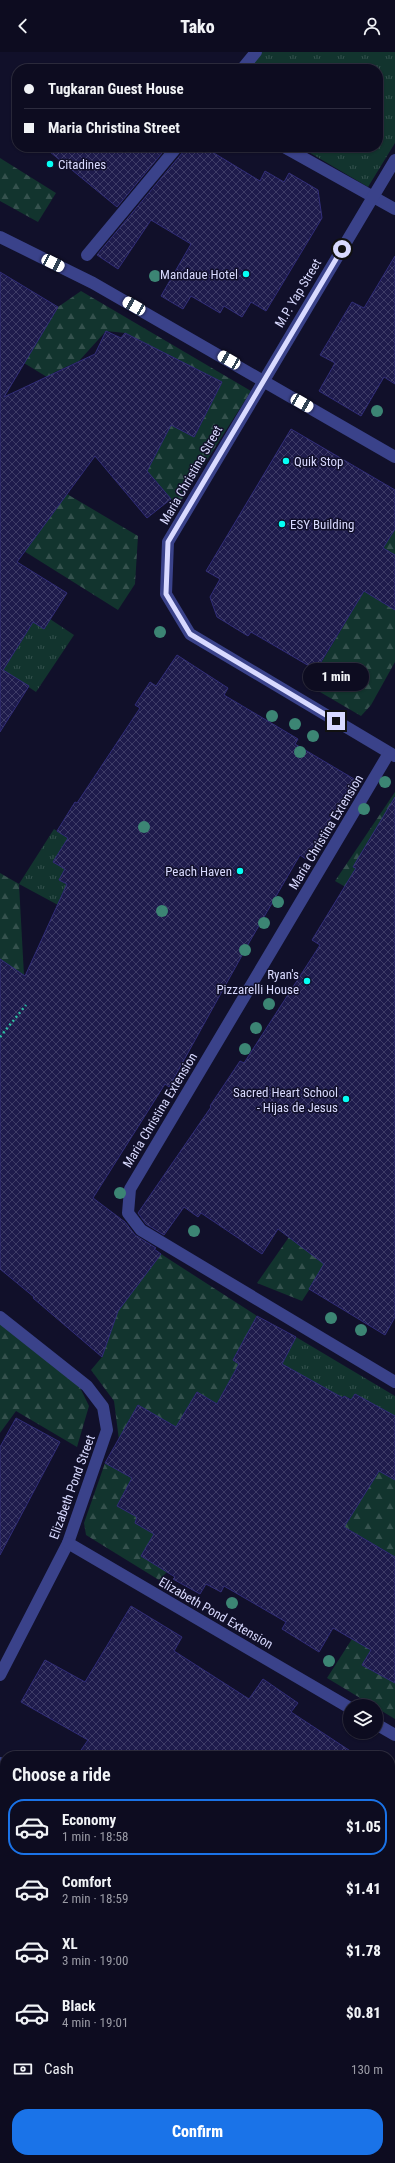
<!DOCTYPE html>
<meta charset="utf-8">
<style>
body{margin:0;font-family:"Roboto Condensed",sans-serif;background:#161529;color:#f1f3f6;height:100vh;display:flex;flex-direction:column;font-size:15px;white-space:nowrap}
*{box-sizing:border-box;margin:0}
p{font-size:13px;color:#9a9ba5}
.icon{flex:none;width:22px;height:22px;fill:none;stroke:currentColor;stroke-width:2;stroke-linecap:round;stroke-linejoin:round}
.map{position:relative;flex:1;overflow:hidden}
.panel{position:absolute;left:0px;top:1699px;width:395px;height:412px;display:flex;flex-direction:column;background:#0d0c20;border-radius:16px 16px 0 0;box-shadow:0 1px 3px #0004,0 0 0 1px #2d2c3e}
.panel>*{flex:none}
.guide{position:absolute;left:12px;top:12px;width:371px;height:88px;border-radius:16px;box-shadow:0 1px 3px #0004,0 0 0 1px #2d2c3e;display:grid;align-content:center;height:88px;padding:0 12px;background:#0d0c20}
.tools{position:absolute;left:343px;top:1647px;display:grid;gap:8px}
.tools a{display:grid;place-items:center;width:40px;height:40px;border-radius:50%;background:#0d0c20;box-shadow:0 1px 3px #0004,0 0 0 1px #2d2c3e;font-size:20px}
.end{position:absolute;width:18px;height:18px;margin:-9px;border:5px solid #d9daff;background:#111;box-shadow:0 0 0 2px #111}
.from{border-radius:50%}
.bubble{position:absolute;height:28px;border-radius:14px;background:#0d0c20;box-shadow:0 1px 3px #0004,0 0 0 1px #2d2c3e;font-size:13px;font-weight:800;line-height:28px;text-align:center}
.car{position:absolute;width:12px;height:24px;margin:-12px -6px;border-radius:5px;box-shadow:0 0 3px 1px #0007;background:linear-gradient(#fff 24%,#345 0 40%,#fff 0 76%,#345 0 86%,#fff 0)}
.guide b{display:flex;align-items:center;gap:14px;height:38px;font-size:15px}
.guide b+b{border-top:1px solid #2d2c3e}
.guide i{width:10px;height:10px;background:#f1f3f6}
ul{padding:0;list-style:none}
li{display:flex;align-items:center;gap:12px;height:56px;margin:0 8px 6px;padding:0 4px;border:2px solid transparent;border-radius:16px}
li div{flex:1}
li b{display:block;font-size:15px}
li em{font-style:normal;font-weight:800}
li.current{border-color:#1a73e8}
li>.icon{width:36px;height:36px;stroke-width:1.5}
h2{padding:0 12px;font-size:18px;line-height:48px}
.pay{display:flex;align-items:center;gap:10px;height:44px;padding:0 12px;font-size:15px}
.pay p{margin-inline-start:auto}
.cta{display:flex;gap:8px;margin-top:auto;padding:8px 12px}
.cta a{flex:1;height:46px;border-radius:16px;background:#1a73e8;color:#fff;font-size:16px;font-weight:800;line-height:46px;text-align:center}
header{display:flex;justify-content:space-between;align-items:center;height:52px;padding:0 12px;background:#0d0c20;font-size:18px;font-weight:800}
.map>svg:first-child{display:block}
</style>
<header><svg class="icon" aria-label="back" viewBox="0 0 24 24"><path d="M15 5l-7 7 7 7"/></svg>Tako<svg class="icon" aria-label="person" viewBox="0 0 24 24"><circle cx="12" cy="8" r="4"/><path d="M4 21q1-7 8-7t8 7"/></svg></header>
<div class="map">
<svg width="395" height="2111" viewBox="0 0 395 2111">
<defs>
<pattern id="grass-tufts" width="24" height="20" patternUnits="userSpaceOnUse"><rect width="24" height="20" fill="#12342e"/><path d="M3 7l-1-3M5 7V3M7 7l1-3M15 17l-1-3M17 17v-4M19 17l1-3" fill="none" stroke="#34514d"/></pattern>
<pattern id="forest-firs" width="22" height="20" patternUnits="userSpaceOnUse"><rect width="22" height="20" fill="#12342e"/><path d="M5 1l3.5 6h-7zM16 11l3.5 6h-7z" fill="#34514d"/></pattern>
<pattern id="building-cross-hatch" width="8" height="8" patternUnits="userSpaceOnUse"><rect width="8" height="8" fill="#1e1b4c"/><path d="M0 0l8 8M0 8l8-8" fill="none" stroke="#3e3c67"/></pattern>
</defs>
<rect width="100%" height="100%" fill="#11102a"/>
<g fill="url(#grass-tufts)">
<path d="M262,0H395V91L368,135L300,95H378V17H248Z"/>
<path d="M50,567L74,583L36,640L3,618L33,570L44,577Z"/>
<path d="M54,777L68,786L53,810L65,817L59,828L97,849L58,853L19,832Z"/>
<path d="M296,1285L395,1344V1364L344,1344L328,1351L282,1312Z"/>
</g>
<g fill="url(#forest-firs)">
<path d="M0,106L56,141L38,170L0,149Z"/>
<path d="M81,239L251,339L179,452L171,447L147,419L171,373L195,384L222,330L125,281L106,279L79,309L53,321L55,330L24,311L58,255Z"/>
<path d="M67,442L138,484L135,532L118,558L0,484V451Z"/>
<path d="M395,477V503L383,496Z"/>
<path d="M364,539L395,558V610L371,653L361,664L308,633Z"/>
<path d="M395,740V863L335,829Z"/>
<path d="M0,821L19,832L25,942L0,949Z"/>
<path d="M362,1156L302,1249L257,1231L289,1185L294,1189Z"/>
<path d="M161,1202L257,1264L233,1308L239,1312L210,1364L212,1349L197,1340L176,1375L138,1353L119,1388L114,1349L91,1318L102,1305L118,1258Z"/>
<path d="M0,1260L71,1317L89,1354L77,1395L16,1359L0,1381Z"/>
<path d="M105,1411L132,1426L117,1454L137,1465L135,1471L154,1482L141,1504L167,1520L159,1528L86,1483L84,1471Z"/>
<path d="M378,1418L395,1428V1505L343,1474Z"/>
<path d="M352,1587L371,1598L362,1613L395,1631V1667L327,1626Z"/>
<path d="M395,1996V2111H267L273,2106H390V2000Z"/>
</g>
<g fill="url(#building-cross-hatch)" stroke="#312d78">
<path d="M44,95H167L117,155Z"/>
<path d="M184,95H204L260,129L265,119L284,130L289,121L318,138L322,166L266,259L251,250L242,265L224,254L220,261L191,244L183,257L161,244L191,192L151,168L118,217L97,203L183,100Z"/>
<path d="M395,204V332L384,325L361,364L319,339L335,311L320,303L352,250L364,256Z"/>
<path d="M0,220L58,255L4,345L95,302L106,279L121,286L125,281L222,330L194,385L171,373L147,419L171,447L147,466L95,404L17,510L67,541L44,577L33,570L3,618L29,634L0,680Z"/>
<path d="M291,377L395,438V477L383,496L395,503V558L364,539L316,618L251,580L248,584L217,565L210,545L220,527L206,519Z"/>
<path d="M177,603L228,636L224,643L298,687L295,692L354,727L306,807L300,803L250,889L169,1035L165,1032L93,1146L125,1170L135,1183L156,1196L154,1197L161,1202L118,1259L102,1305L33,1246L34,1245L0,1217V907L25,924L67,832L59,828L65,817L53,810L68,786L57,779L75,750L77,751L140,656L135,653L150,630L156,634Z"/>
<path d="M395,745V1265L385,1283L309,1237L324,1212L278,1177L262,1202L201,1161L198,1165L184,1155L164,1183L146,1172L138,1161L211,1055L210,1054L240,1009L244,1011L320,893L312,888L356,816L353,815Z"/>
<path d="M257,1264L296,1285L282,1312L343,1346L344,1344L351,1348L355,1342L395,1364V1428L379,1419L344,1475L395,1505V1631L362,1613L371,1598L333,1576L319,1600L282,1577L286,1570L224,1534L221,1540L206,1532L200,1542L173,1527L175,1525L141,1504L154,1482L135,1471L137,1465L117,1454L132,1426L105,1411L138,1353L176,1375L197,1340L217,1352L239,1312L233,1308Z"/>
<path d="M16,1366L60,1390L0,1503V1395Z"/>
<path d="M131,1554L182,1585L174,1599L249,1647L263,1627L298,1651L291,1660L358,1704H77L88,1688L21,1650L45,1608L85,1630Z"/>
</g>
<g fill="none" stroke-linecap="round" stroke-linejoin="round">
<g stroke="#2dbfa2" stroke-width="2.5" stroke-dasharray="2 3" stroke-linecap="butt">
<path d="M0,985L26,953"/>
<path d="M390,1954L395,1948"/>
<path d="M264,2111L266,2106"/>
</g>
<g stroke="#3a428a" stroke-width="12">
<path d="M242,17L256,0"/>
<path d="M284,95L395,157"/>
<path d="M395,108L168,490L166,542L190,582L395,704"/>
<path d="M0,185L93,231L395,405"/>
<path d="M87,203L177,95"/>
<path d="M389,701L130,1137L128,1161L141,1178L395,1330"/>
<path d="M0,1265L87,1334L103,1355L107,1378L68,1491L0,1623"/>
<path d="M68,1491L350,1656"/>
<path d="M376,1672L395,1683"/>
<path d="M0,1711L5,1714"/>
<path d="M0,2061L5,2055"/>
</g>
</g>
<g fill="#3c8574">
<circle cx="155" cy="224" r="6"/>
<circle cx="377" cy="359" r="6"/>
<circle cx="160" cy="580" r="6"/>
<circle cx="272" cy="664" r="6"/>
<circle cx="295" cy="672" r="6"/>
<circle cx="313" cy="684" r="6"/>
<circle cx="300" cy="700" r="6"/>
<circle cx="385" cy="730" r="6"/>
<circle cx="364" cy="757" r="6"/>
<circle cx="144" cy="775" r="6"/>
<circle cx="278" cy="850" r="6"/>
<circle cx="162" cy="859" r="6"/>
<circle cx="264" cy="871" r="6"/>
<circle cx="245" cy="898" r="6"/>
<circle cx="269" cy="952" r="6"/>
<circle cx="256" cy="976" r="6"/>
<circle cx="245" cy="997" r="6"/>
<circle cx="120" cy="1141" r="6"/>
<circle cx="194" cy="1179" r="6"/>
<circle cx="331" cy="1266" r="6"/>
<circle cx="361" cy="1278" r="6"/>
<circle cx="232" cy="1551" r="6"/>
<circle cx="329" cy="1609" r="6"/>
</g>
<g fill="none" stroke-linecap="round" stroke-linejoin="round">
<path stroke="#d9daff" stroke-width="5" d="M336,669L190,582L166,542L168,490L342,197"/>
</g>
<g fill="#05fff5" stroke="#11102a" stroke-width="1.5">
<circle cx="50" cy="112" r="4"/>
<circle cx="246" cy="222" r="4"/>
<circle cx="286" cy="409" r="4"/>
<circle cx="282" cy="472" r="4"/>
<circle cx="240" cy="819" r="4"/>
<circle cx="307" cy="929" r="4"/>
<circle cx="346" cy="1047" r="4"/>
</g>
<g text-anchor="middle" dominant-baseline="central" stroke-width="3" stroke-linejoin="round" paint-order="stroke">
<g font-size="13" fill="#d9daff" stroke="#11102a" text-anchor="end">
<text x="58" y="112" text-anchor="start">Citadines</text>
<text x="238" y="222">Mandaue Hotel</text>
<text x="294" y="409" text-anchor="start">Quik Stop</text>
<text x="290" y="472" text-anchor="start">ESY Building</text>
<text x="232" y="819">Peach Haven</text>
<text x="299" y="922">Ryan's<tspan x="299" dy="15">Pizzarelli House</tspan></text>
<text x="338" y="1040">Sacred Heart School<tspan x="338" dy="15">- Hijas de Jesus</tspan></text>
</g>
<g font-size="13" fill="#d9daff" stroke="#11102a">
<text transform="translate(298 241) rotate(-59)">M.P. Yap Street</text>
<text transform="translate(191 423) rotate(-60)">Maria Christina Street</text>
<text transform="translate(326 780) rotate(-59)">Maria Christina Extension</text>
<text transform="translate(160 1058) rotate(-59)">Maria Christina Extension</text>
<text transform="translate(72 1435) rotate(-70)">Elizabeth Pond Street</text>
<text transform="translate(216 1561) rotate(30)">Elizabeth Pond Extension</text>
</g>
</g>
</svg>
<div class="tools">
<a><svg class="icon" aria-label="layers" viewBox="0 0 24 24"><path d="M12 4l9 5-9 5-9-5zM3 14l9 5 9-5"/></svg></a>
</div>
<i class="end from" style="left:342px;top:197px"></i>
<i class="end" style="left:336px;top:669px"></i>
<div class="bubble" style="left:303px;top:611px;width:66px">1 min</div>
<i class="car" style="left:53px;top:211px;rotate:117deg"></i>
<i class="car" style="left:134px;top:254px;rotate:300deg"></i>
<i class="car" style="left:229px;top:308px;rotate:300deg"></i>
<i class="car" style="left:302px;top:351px;rotate:120deg"></i>
<div class="guide">
<b><i class="from"></i>Tugkaran Guest House</b>
<b><i></i>Maria Christina Street</b>
</div>
<section class="panel">
<h2>Choose a ride</h2>
<ul>
<li class="current"><svg class="icon" aria-label="car" viewBox="0 0 24 24"><path d="M5 17H2v-5l4-1 3-4h7l3 4 3 1v5h-3M9 17h6M6 11h13"/><circle cx="7" cy="17" r="2"/><circle cx="17" cy="17" r="2"/></svg><div><b>Economy</b><p>1 min · 18:58</p></div><em>$1.05</em></li>
<li><svg class="icon" aria-label="car" viewBox="0 0 24 24"><path d="M5 17H2v-5l4-1 3-4h7l3 4 3 1v5h-3M9 17h6M6 11h13"/><circle cx="7" cy="17" r="2"/><circle cx="17" cy="17" r="2"/></svg><div><b>Comfort</b><p>2 min · 18:59</p></div><em>$1.41</em></li>
<li><svg class="icon" aria-label="car" viewBox="0 0 24 24"><path d="M5 17H2v-5l4-1 3-4h7l3 4 3 1v5h-3M9 17h6M6 11h13"/><circle cx="7" cy="17" r="2"/><circle cx="17" cy="17" r="2"/></svg><div><b>XL</b><p>3 min · 19:00</p></div><em>$1.78</em></li>
<li><svg class="icon" aria-label="car" viewBox="0 0 24 24"><path d="M5 17H2v-5l4-1 3-4h7l3 4 3 1v5h-3M9 17h6M6 11h13"/><circle cx="7" cy="17" r="2"/><circle cx="17" cy="17" r="2"/></svg><div><b>Black</b><p>4 min · 19:01</p></div><em>$0.81</em></li>
</ul>
<div class="pay"><svg class="icon" aria-label="cash" viewBox="0 0 24 24"><path d="M3 7h18v10H3z"/><circle cx="12" cy="12" r="2"/></svg>Cash<p>130 m</p></div>
<div class="cta"><a>Confirm</a></div>
</section>
</div>
